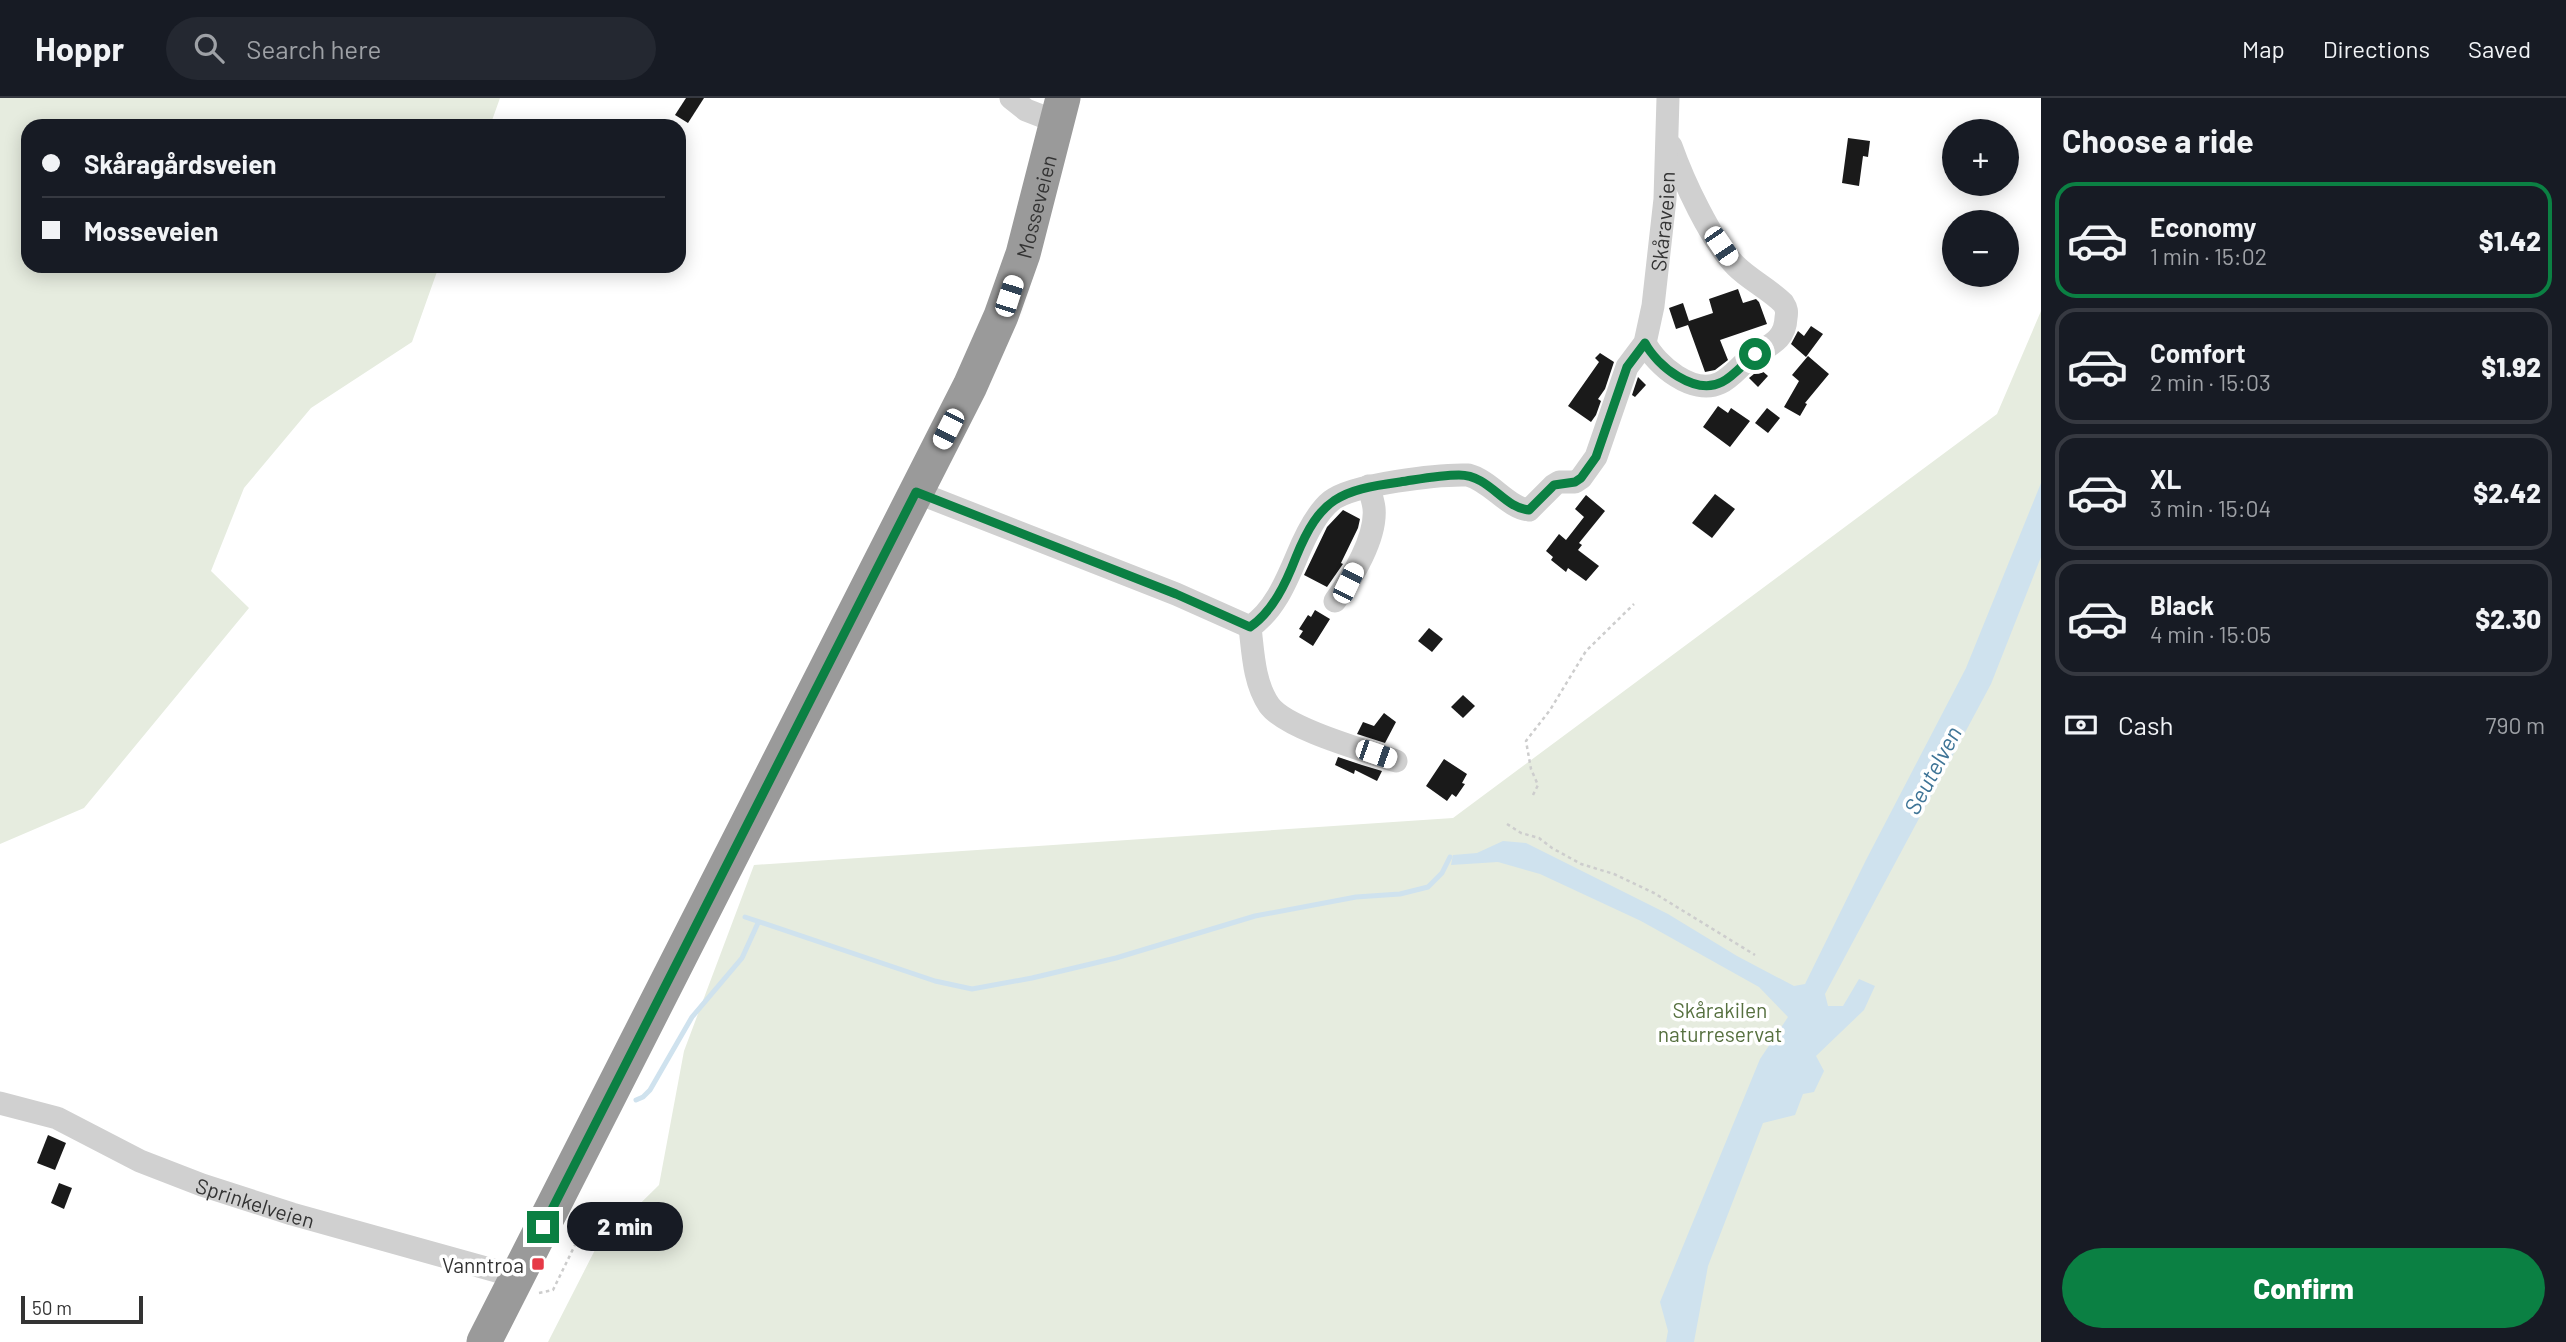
<!DOCTYPE html>
<meta charset="utf-8">
<style>
body{margin:0;font-family:Barlow,sans-serif;background:#242831;color:#f1f3f6;height:100vh;display:flex;flex-direction:column;font-size:26px;white-space:nowrap}
*{box-sizing:border-box;margin:0}
p{font-size:23px;color:#9ea1a6}
.icon{flex:none;width:38px;height:38px;fill:none;stroke:currentColor;stroke-width:2;stroke-linecap:round;stroke-linejoin:round}
.map{position:relative;flex:1;overflow:hidden}
.side{display:flex;flex-direction:column;background:#171b24;width:525px}
.side>*{flex:none}
.hud{position:absolute;left:21px;top:21px;width:665px;height:154px;border-radius:21px;box-shadow:0 4px 18px #0003;display:grid;align-content:center;height:154px;padding:0 21px;background:#171b24}
.buttons{position:absolute;left:1942px;top:21px;display:grid;gap:14px}
.buttons a{display:grid;place-items:center;width:77px;height:77px;border-radius:50%;background:#171b24;box-shadow:0 4px 18px #0003;font-size:35px}
.scale{position:absolute;left:21px;bottom:18px;width:122px;box-sizing:border-box;padding-left:7px;border:4px solid #333;border-top:0;font-size:19px;line-height:24px;white-space:nowrap;color:#333;-webkit-text-stroke:5px #fff;paint-order:stroke}
.end{position:absolute;width:32px;height:32px;margin:-16px;border:9px solid #0b8043;background:#fff;box-shadow:0 0 0 4px #fff}
.from{border-radius:50%}
.bubble{position:absolute;height:49px;border-radius:24px;background:#171b24;box-shadow:0 4px 18px #0003;font-size:23px;font-weight:800;line-height:49px;text-align:center}
.car{position:absolute;width:21px;height:42px;margin:-21px -10px;border-radius:9px;box-shadow:0 0 5px 2px #0007;background:linear-gradient(#fff 24%,#345 0 40%,#fff 0 76%,#345 0 86%,#fff 0)}
.hud b{display:flex;align-items:center;gap:24px;height:66px;font-size:26px}
.hud b+b{border-top:2px solid #363941}
.hud i{width:18px;height:18px;background:#f1f3f6}
ul{padding:0;list-style:none}
li{display:flex;align-items:center;gap:21px;height:116px;margin:0 14px 10px;padding:0 7px;border:4px solid #363941;border-radius:21px}
li div{flex:1}
li b{display:block;font-size:26px}
li em{font-style:normal;font-weight:800}
li.active{border-color:#0b8043}
li>.icon{width:63px;height:63px;stroke-width:1.5}
h2{padding:0 21px;font-size:32px;line-height:84px}
.pay{display:flex;align-items:center;gap:18px;height:77px;padding:0 21px;font-size:26px}
.pay p{margin-inline-start:auto}
.primary-button{display:flex;gap:14px;margin-top:auto;padding:14px 21px}
.primary-button a{flex:1;height:80px;border-radius:42px;background:#0b8043;color:#fff;font-size:28px;font-weight:800;line-height:80px;text-align:center}
header{display:flex;align-items:center;gap:42px;box-sizing:border-box;height:98px;padding:0 35px;background:#171b24;border-bottom:2px solid #363941}
header strong{font-size:33px}
nav{display:flex;gap:38px;margin-inline-start:auto;font-size:24px}
.search{width:490px;height:63px;background:#242831;display:flex;align-items:center;gap:18px;box-sizing:border-box;padding:0 24px;border-radius:38px;color:#9ea1a6;font-size:26px}
main{display:flex;flex:1;min-height:0}
.map>svg:first-child{display:block}
</style>
<header>
<strong>Hoppr</strong>
<div class="search"><svg class="icon" aria-label="search" viewBox="0 0 24 24"><circle cx="10" cy="10" r="6"/><path d="M15 15l6 6"/></svg>Search here</div>
<nav><a>Map</a><a>Directions</a><a>Saved</a></nav>
</header>
<main>
<div class="map">
<svg width="2041" height="1244" viewBox="0 0 2041 1244">
<rect width="100%" height="100%" fill="#fff"/>
<g fill="#e6ecdf">
<path d="M0,0H500L490,28H28V168H439L412,244L311,310L244,390L211,473L249,510L84,710L0,746Z"/>
<path d="M2041,213V1244H548L597,1148L659,1087L684,953L754,767L1453,720L1997,316Z"/>
</g>
<path fill="#cfe2ee" d="M2041,385V459L1991,586L1825,896L1828,908H1843L1859,881L1875,888L1864,912L1816,958L1824,973L1814,994L1803,996L1795,1017L1763,1025L1708,1168L1694,1244H1666L1668,1233L1660,1204L1760,961L1788,919L1759,889L1641,823L1540,776L1498,764L1451,767L1453,757L1477,755L1503,743L1526,745L1668,816L1737,858L1794,888L1805,886L1866,762L1966,570Z"/>
<g fill="none" stroke-linecap="round" stroke-linejoin="round">
<g stroke="#cfe2ee" stroke-width="5">
<path d="M745,819L935,883L972,891L1032,880L1116,860L1255,818L1356,799L1400,796L1428,789L1442,775L1450,759"/>
<path d="M636,1002L643,999L650,992L692,919L742,860L758,825"/>
</g>
</g>
<g fill="#1a1a1a">
<path d="M686,0H704L688,25L675,17Z"/>
<path d="M1848,40L1870,43L1868,59L1863,58L1859,88L1842,85Z"/>
<path d="M1738,191L1743,205L1756,201L1759,204L1767,226L1720,242L1728,262L1715,272L1705,274L1688,227L1676,231L1669,210L1683,205L1689,223L1713,215L1709,201Z"/>
<path d="M1811,228L1823,236L1806,259L1791,246L1798,233L1804,238Z"/>
<path d="M1600,255L1614,264L1605,291L1598,301L1601,303L1596,317L1591,324L1568,308L1599,264L1595,260Z"/>
<path d="M1808,258L1829,276L1805,305L1807,306L1800,318L1784,309L1799,283L1792,277Z"/>
<path d="M1760,271L1768,278L1758,289L1749,280Z"/>
<path d="M1638,279L1646,287L1635,299L1632,297Z"/>
<path d="M1718,308L1728,315L1731,310L1750,323L1730,349L1703,329Z"/>
<path d="M1767,310L1780,320L1768,335L1755,325Z"/>
<path d="M1715,396L1735,411L1712,440L1692,425Z"/>
<path d="M1586,397L1605,413L1579,445L1582,447L1578,452L1599,468L1586,483L1568,470L1566,474L1551,462L1553,459L1546,453L1559,436L1566,442L1584,419L1575,411Z"/>
<path d="M1343,412L1360,421L1358,430L1341,465L1343,466L1327,489L1304,477L1327,429Z"/>
<path d="M1315,512L1330,521L1313,548L1299,539L1303,533L1299,531L1308,517L1311,519Z"/>
<path d="M1429,530L1443,541L1432,554L1418,543Z"/>
<path d="M1463,597L1475,608L1463,620L1451,609Z"/>
<path d="M1384,615L1396,624L1385,645L1357,636L1363,624L1374,628Z"/>
<path d="M1338,659L1362,667L1382,673L1377,683L1355,672L1354,676L1335,667Z"/>
<path d="M1444,661L1467,676L1462,685L1465,686L1456,699L1452,696L1447,703L1426,688Z"/>
<path d="M48,1037L66,1045L55,1072L37,1065Z"/>
<path d="M59,1085L72,1090L64,1111L51,1105Z"/>
</g>
<g fill="none" stroke-linecap="round" stroke-linejoin="round">
<g stroke="#cdcdcd" stroke-width="2.5" stroke-dasharray="3.5 3.5" stroke-linecap="butt">
<path d="M1533,697L1538,687L1531,671L1526,643L1550,612L1586,553L1634,506"/>
<path d="M1507,726L1521,735L1539,740L1552,750L1581,766L1614,776L1654,795L1755,857"/>
<path d="M539,1195L553,1192L575,1147"/>
</g>
<g stroke="#d0d0d0" stroke-width="23">
<path d="M1011,0L1026,12L1057,24"/>
<path d="M1645,245C1656,267 1693,298 1720,285C1731,280 1739,269 1749,261C1765,248 1785,245 1786,220C1787,214 1787,211 1783,205C1769,191 1750,182 1736,168C1711,143 1683,82 1671,48"/>
<path id="s1" d="M916,394L1176,496L1250,529C1274,513 1286,484 1297,458C1304,441 1316,415 1331,403C1352,386 1440,376 1468,377C1491,383 1508,410 1529,412L1554,387L1559,384H1575L1581,380L1596,359L1627,269L1645,245L1653,208L1665,101L1668,0"/>
<path d="M1335,503C1352,480 1377,439 1374,410C1373,402 1370,395 1369,388"/>
<path d="M1250,529C1253,555 1254,585 1269,607C1286,631 1367,653 1396,663"/>
<path id="s2" d="M0,1005L57,1020L140,1063L202,1087L292,1116L518,1179"/>
</g>
<path stroke="#9a9a9a" stroke-width="35" id="s3" d="M484,1244L970,288L1001,218L1023,156L1063,0"/>
</g>
<g fill="none" stroke-linecap="round" stroke-linejoin="round">
<path stroke="#0b8043" stroke-width="9" d="M543,1129L916,394L1176,496L1250,529C1273,513 1286,485 1296,459C1320,400 1340,392 1400,384C1420,381 1440,377 1459,377C1490,377 1503,410 1529,412L1554,387L1575,384L1581,380L1596,359L1627,269L1645,245C1657,268 1695,298 1722,284C1734,278 1744,265 1755,256"/>
</g>
<rect fill="#e63946" stroke="#fff" stroke-width="2.5" x="531" y="1159" width="14" height="14" rx="3.5"/>
<g text-anchor="middle" dominant-baseline="central" stroke-width="7" stroke-linejoin="round" paint-order="stroke">
<g font-size="21" fill="#333" stroke="#fff">
<text stroke="none"><textPath href="#s3" startOffset="1264">Mosseveien</textPath></text>
<text stroke="none"><textPath href="#s1" startOffset="1062">Skåraveien</textPath></text>
<text stroke="none"><textPath href="#s2" startOffset="275">Sprinkelveien</textPath></text>
</g>
<g font-size="21" fill="#56703f" stroke="#fff">
<text x="1720" y="911">Skårakilen<tspan x="1720" dy="24">naturreservat</tspan></text>
</g>
<g font-size="21" fill="#333" stroke="#fff" text-anchor="end">
<text x="524" y="1166">Vanntroa</text>
</g>
<g font-size="23" font-style="italic" fill="#3f7597" stroke="#fff">
<text transform="translate(1932 672) rotate(-62)">Seutelven</text>
</g>
</g>
</svg>
<div class="buttons">
<a>+</a>
<a>−</a>
</div>
<div class="scale">50 m</div>
<i class="end from" style="left:1755px;top:256px"></i>
<i class="end" style="left:543px;top:1129px"></i>
<div class="bubble" style="left:567px;top:1104px;width:116px">2 min</div>
<i class="car" style="left:1721px;top:148px;rotate:146deg"></i>
<i class="car" style="left:1009px;top:198px;rotate:18deg"></i>
<i class="car" style="left:948px;top:331px;rotate:207deg"></i>
<i class="car" style="left:1348px;top:485px;rotate:26deg"></i>
<i class="car" style="left:1376px;top:656px;rotate:109deg"></i>
<div class="hud">
<b><i class="from"></i>Skåragårdsveien</b>
<b><i></i>Mosseveien</b>
</div>
</div>
<section class="side">
<h2>Choose a ride</h2>
<ul>
<li class="active"><svg class="icon" aria-label="car" viewBox="0 0 24 24"><path d="M5 17H2v-5l4-1 3-4h7l3 4 3 1v5h-3M9 17h6M6 11h13"/><circle cx="7" cy="17" r="2"/><circle cx="17" cy="17" r="2"/></svg><div><b>Economy</b><p>1 min · 15:02</p></div><em>$1.42</em></li>
<li><svg class="icon" aria-label="car" viewBox="0 0 24 24"><path d="M5 17H2v-5l4-1 3-4h7l3 4 3 1v5h-3M9 17h6M6 11h13"/><circle cx="7" cy="17" r="2"/><circle cx="17" cy="17" r="2"/></svg><div><b>Comfort</b><p>2 min · 15:03</p></div><em>$1.92</em></li>
<li><svg class="icon" aria-label="car" viewBox="0 0 24 24"><path d="M5 17H2v-5l4-1 3-4h7l3 4 3 1v5h-3M9 17h6M6 11h13"/><circle cx="7" cy="17" r="2"/><circle cx="17" cy="17" r="2"/></svg><div><b>XL</b><p>3 min · 15:04</p></div><em>$2.42</em></li>
<li><svg class="icon" aria-label="car" viewBox="0 0 24 24"><path d="M5 17H2v-5l4-1 3-4h7l3 4 3 1v5h-3M9 17h6M6 11h13"/><circle cx="7" cy="17" r="2"/><circle cx="17" cy="17" r="2"/></svg><div><b>Black</b><p>4 min · 15:05</p></div><em>$2.30</em></li>
</ul>
<div class="pay"><svg class="icon" aria-label="cash" viewBox="0 0 24 24"><path d="M3 7h18v10H3z"/><circle cx="12" cy="12" r="2"/></svg>Cash<p>790 m</p></div>
<div class="primary-button"><a>Confirm</a></div>
</section>
</main>
